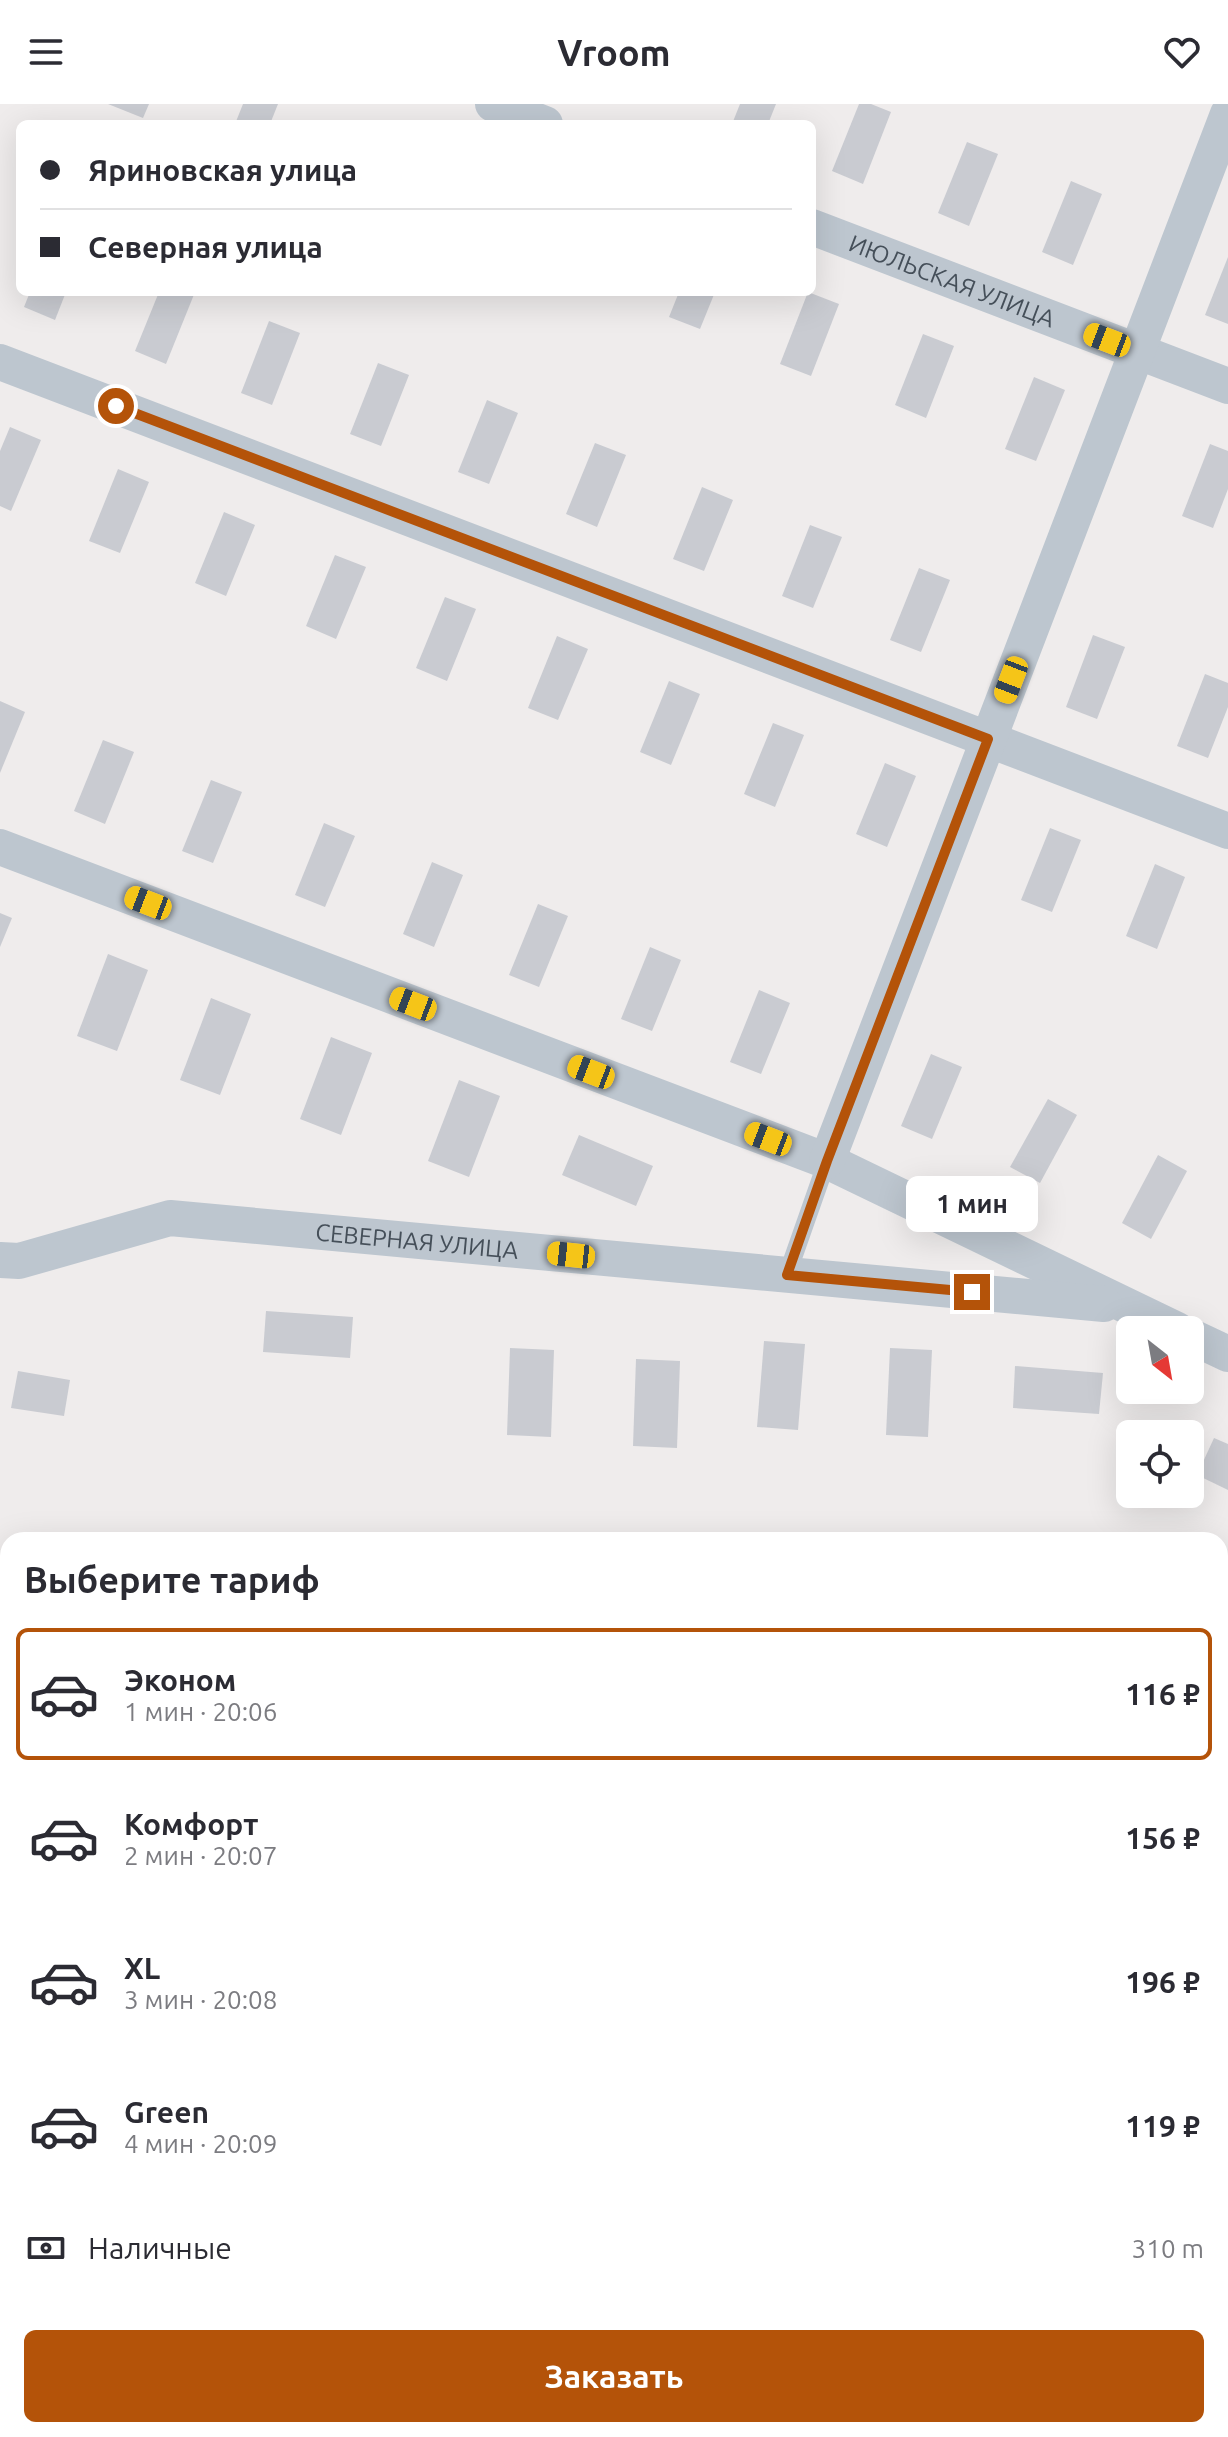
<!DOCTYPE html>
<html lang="ru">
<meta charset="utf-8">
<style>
body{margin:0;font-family:Ubuntu,sans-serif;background:#f2f2f3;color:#2b2b33;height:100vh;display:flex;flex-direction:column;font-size:30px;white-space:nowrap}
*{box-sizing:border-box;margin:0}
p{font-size:26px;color:#7c7c81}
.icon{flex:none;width:44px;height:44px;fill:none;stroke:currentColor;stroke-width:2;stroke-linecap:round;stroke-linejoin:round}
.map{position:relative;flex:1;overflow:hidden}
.details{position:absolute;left:0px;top:1428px;width:1228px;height:906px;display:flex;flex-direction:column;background:#fff;border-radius:24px 24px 0 0;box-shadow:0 8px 32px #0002}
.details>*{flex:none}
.top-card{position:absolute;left:16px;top:16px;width:800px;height:176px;border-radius:12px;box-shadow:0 8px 32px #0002;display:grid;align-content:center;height:176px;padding:0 24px;background:#fff}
.needle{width:52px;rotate:149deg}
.controls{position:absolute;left:1116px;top:1212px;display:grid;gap:16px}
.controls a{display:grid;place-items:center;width:88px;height:88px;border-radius:12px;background:#fff;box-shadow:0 8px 32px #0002;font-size:40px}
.end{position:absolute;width:36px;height:36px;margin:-18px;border:10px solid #b45309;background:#fff;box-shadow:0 0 0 4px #fff}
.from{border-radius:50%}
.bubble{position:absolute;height:56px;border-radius:12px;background:#fff;box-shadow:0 8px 32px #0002;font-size:26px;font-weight:600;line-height:56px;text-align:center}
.car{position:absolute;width:24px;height:48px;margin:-24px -12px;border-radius:10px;box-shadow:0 0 6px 2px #0007;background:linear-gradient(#f5c518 24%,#345 0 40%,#f5c518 0 76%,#345 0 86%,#f5c518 0)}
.top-card b{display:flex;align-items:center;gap:28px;height:76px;font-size:30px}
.top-card b+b{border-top:2px solid #e1e1e2}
.top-card i{width:20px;height:20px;background:#2b2b33}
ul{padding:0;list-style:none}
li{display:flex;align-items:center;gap:24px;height:132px;margin:0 16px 12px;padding:0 8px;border:4px solid transparent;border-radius:12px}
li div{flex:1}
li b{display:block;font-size:30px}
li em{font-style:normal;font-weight:600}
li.active{border-color:#b45309}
li>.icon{width:72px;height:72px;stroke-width:1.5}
h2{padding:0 24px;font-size:36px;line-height:96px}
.pay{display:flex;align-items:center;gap:20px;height:88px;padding:0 24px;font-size:30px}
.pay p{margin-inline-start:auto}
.action{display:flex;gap:16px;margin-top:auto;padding:16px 24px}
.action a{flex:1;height:92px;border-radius:12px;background:#b45309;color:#fff;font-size:32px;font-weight:600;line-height:92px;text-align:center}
header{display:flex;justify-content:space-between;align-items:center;height:104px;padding:0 24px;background:#fff;font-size:36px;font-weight:600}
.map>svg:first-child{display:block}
</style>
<header><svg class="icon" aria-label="menu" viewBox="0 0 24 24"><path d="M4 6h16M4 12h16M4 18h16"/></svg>Vroom<svg class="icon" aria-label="heart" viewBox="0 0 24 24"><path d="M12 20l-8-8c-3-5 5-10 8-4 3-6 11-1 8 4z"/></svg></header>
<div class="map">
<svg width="1228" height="2333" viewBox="0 0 1228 2333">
<rect width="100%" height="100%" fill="#efecec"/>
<g fill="#c9cbd1">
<path d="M108,0H149L143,14Z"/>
<path d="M243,0H278L270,20H235Z"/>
<path d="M740,0H776L768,20H732Z"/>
<path d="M859,0H871L891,8L863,80L832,67Z"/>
<path d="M967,38L998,50L969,122L938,109Z"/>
<path d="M1071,77L1102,90L1073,161L1042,148Z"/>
<path d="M1228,153V220L1205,211Z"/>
<path d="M30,188H66L55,216L24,203Z"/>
<path d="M159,188H195L166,260L135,247Z"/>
<path d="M679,188H715L700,225L669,213Z"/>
<path d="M808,188L839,200L811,272L780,260Z"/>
<path d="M269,217L300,229L272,301L241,289Z"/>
<path d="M923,230L954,242L926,314L895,301Z"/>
<path d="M378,259L409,271L381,342L350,330Z"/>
<path d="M1034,273L1065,286L1036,357L1005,345Z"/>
<path d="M487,296L518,309L489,380L458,368Z"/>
<path d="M10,323L41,336L11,407L0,402V347Z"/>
<path d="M595,339L626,351L597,423L566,410Z"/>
<path d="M1210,340L1228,347V385L1213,424L1182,412Z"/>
<path d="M118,365L149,378L120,449L89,437Z"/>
<path d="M702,383L733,396L704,467L673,455Z"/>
<path d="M224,408L255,421L226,492L195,479Z"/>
<path d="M810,421L842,433L813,504L782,492Z"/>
<path d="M335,451L366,463L336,535L306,522Z"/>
<path d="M919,464L950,476L921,548L890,536Z"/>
<path d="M445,493L476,505L447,577L416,564Z"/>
<path d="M1093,531L1125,543L1097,615L1066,603Z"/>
<path d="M557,532L588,545L558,616L528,604Z"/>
<path d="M1205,570L1228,579V603L1208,654L1177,642Z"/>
<path d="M669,577L700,590L671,661L640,648Z"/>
<path d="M0,597L25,608L0,669Z"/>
<path d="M773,619L804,631L775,703L744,690Z"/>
<path d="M103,636L134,648L105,720L74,707Z"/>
<path d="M885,659L916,672L887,743L856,730Z"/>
<path d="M211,676L242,688L213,759L182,747Z"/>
<path d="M324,719L355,732L325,803L295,791Z"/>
<path d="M1050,724L1081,736L1052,808L1021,796Z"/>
<path d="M432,758L463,771L434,843L403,830Z"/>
<path d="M1155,760L1185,773L1157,845L1126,832Z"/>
<path d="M538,800L568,812L539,883L509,871Z"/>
<path d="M0,809L12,814L0,843Z"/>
<path d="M650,843L681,856L652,927L621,915Z"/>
<path d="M108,850L148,866L117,947L77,932Z"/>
<path d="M759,886L790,899L761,970L730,958Z"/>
<path d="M211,894L251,910L220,991L180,976Z"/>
<path d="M331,933L372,949L341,1031L300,1015Z"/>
<path d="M931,950L962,963L932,1035L901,1022Z"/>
<path d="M459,976L500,992L469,1073L428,1057Z"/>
<path d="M1048,995L1077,1011L1040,1079L1010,1063Z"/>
<path d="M579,1031L653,1062L636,1102L562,1071Z"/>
<path d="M1158,1051L1187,1067L1151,1135L1122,1119Z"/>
<path d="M266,1207L353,1213L350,1254L263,1248Z"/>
<path d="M764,1237L805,1240L798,1326L757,1323Z"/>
<path d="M510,1244L554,1246L551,1333L507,1331Z"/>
<path d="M890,1244L932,1246L928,1333L886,1331Z"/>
<path d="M636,1255L680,1257L677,1344L633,1342Z"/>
<path d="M1015,1262L1103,1269L1099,1310L1013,1304Z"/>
<path d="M18,1267L70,1276L64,1312L11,1304Z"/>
<path d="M1214,1334L1228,1340V1386L1197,1371Z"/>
<path d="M3,1519L8,1521V1605L0,1603V1531Z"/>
<path d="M1220,1935L1228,1936V2029L1220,2028Z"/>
</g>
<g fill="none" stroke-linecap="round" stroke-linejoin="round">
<path stroke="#bdc6cf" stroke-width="18" d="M787,1171L827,1057"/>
<g stroke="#bdc6cf" stroke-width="36">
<path d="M493,0L545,20"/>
<path id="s1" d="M812,123L1228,282"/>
<path d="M0,258L1228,727"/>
<path d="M0,743L827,1057L1177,1226"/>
<path d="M827,1057L1228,10"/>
<path id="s2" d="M0,1156L19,1157L170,1114L1104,1200"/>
<path d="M1190,1232L1228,1250"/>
<path d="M0,1676L8,1677"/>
<path d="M1220,1884L1228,1886"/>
</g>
</g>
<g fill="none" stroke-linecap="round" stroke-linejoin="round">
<path stroke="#b45309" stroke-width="10" d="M116,302L988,635L827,1057L787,1171L972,1188"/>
</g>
<g text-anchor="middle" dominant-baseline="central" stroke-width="8" stroke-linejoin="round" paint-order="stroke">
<g font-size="24" fill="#454f59" stroke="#fff">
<text stroke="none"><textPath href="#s1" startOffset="150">ИЮЛЬСКАЯ УЛИЦА</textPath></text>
<text stroke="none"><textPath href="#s2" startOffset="424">СЕВЕРНАЯ УЛИЦА</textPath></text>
</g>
</g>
</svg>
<div class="controls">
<a><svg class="needle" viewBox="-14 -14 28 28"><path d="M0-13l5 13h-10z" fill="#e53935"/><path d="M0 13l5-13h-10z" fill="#7c7c81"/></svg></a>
<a><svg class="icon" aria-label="locate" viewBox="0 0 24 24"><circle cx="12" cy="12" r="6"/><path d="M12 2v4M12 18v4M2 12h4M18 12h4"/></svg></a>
</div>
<i class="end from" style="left:116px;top:302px"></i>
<i class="end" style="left:972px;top:1188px"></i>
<div class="bubble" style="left:906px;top:1072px;width:132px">1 мин</div>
<i class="car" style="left:1107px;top:236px;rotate:291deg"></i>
<i class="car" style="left:1011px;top:576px;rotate:201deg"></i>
<i class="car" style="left:148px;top:799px;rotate:291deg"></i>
<i class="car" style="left:413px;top:900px;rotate:291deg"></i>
<i class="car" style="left:591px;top:968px;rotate:291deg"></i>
<i class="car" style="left:768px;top:1035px;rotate:291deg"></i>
<i class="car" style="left:571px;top:1151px;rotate:276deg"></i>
<div class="top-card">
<b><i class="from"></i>Яриновская улица</b>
<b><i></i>Северная улица</b>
</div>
<section class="details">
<h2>Выберите тариф</h2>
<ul>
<li class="active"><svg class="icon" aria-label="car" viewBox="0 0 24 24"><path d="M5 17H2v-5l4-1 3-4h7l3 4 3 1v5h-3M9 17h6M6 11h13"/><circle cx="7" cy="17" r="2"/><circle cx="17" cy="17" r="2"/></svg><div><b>Эконом</b><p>1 мин · 20:06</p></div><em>116 ₽</em></li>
<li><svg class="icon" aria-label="car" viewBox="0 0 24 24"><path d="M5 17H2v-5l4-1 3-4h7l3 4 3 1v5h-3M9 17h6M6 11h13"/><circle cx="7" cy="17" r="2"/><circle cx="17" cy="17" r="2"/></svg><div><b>Комфорт</b><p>2 мин · 20:07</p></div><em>156 ₽</em></li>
<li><svg class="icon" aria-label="car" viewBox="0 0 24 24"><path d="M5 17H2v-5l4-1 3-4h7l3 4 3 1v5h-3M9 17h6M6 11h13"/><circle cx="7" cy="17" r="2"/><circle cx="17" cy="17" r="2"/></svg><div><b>XL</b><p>3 мин · 20:08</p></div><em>196 ₽</em></li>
<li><svg class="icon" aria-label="car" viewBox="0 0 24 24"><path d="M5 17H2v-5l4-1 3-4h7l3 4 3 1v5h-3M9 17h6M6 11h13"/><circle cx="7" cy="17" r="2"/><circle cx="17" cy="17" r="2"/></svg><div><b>Green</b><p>4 мин · 20:09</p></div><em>119 ₽</em></li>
</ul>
<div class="pay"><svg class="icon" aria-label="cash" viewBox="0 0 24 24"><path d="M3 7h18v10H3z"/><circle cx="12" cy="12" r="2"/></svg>Наличные<p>310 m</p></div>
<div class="action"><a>Заказать</a></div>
</section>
</div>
